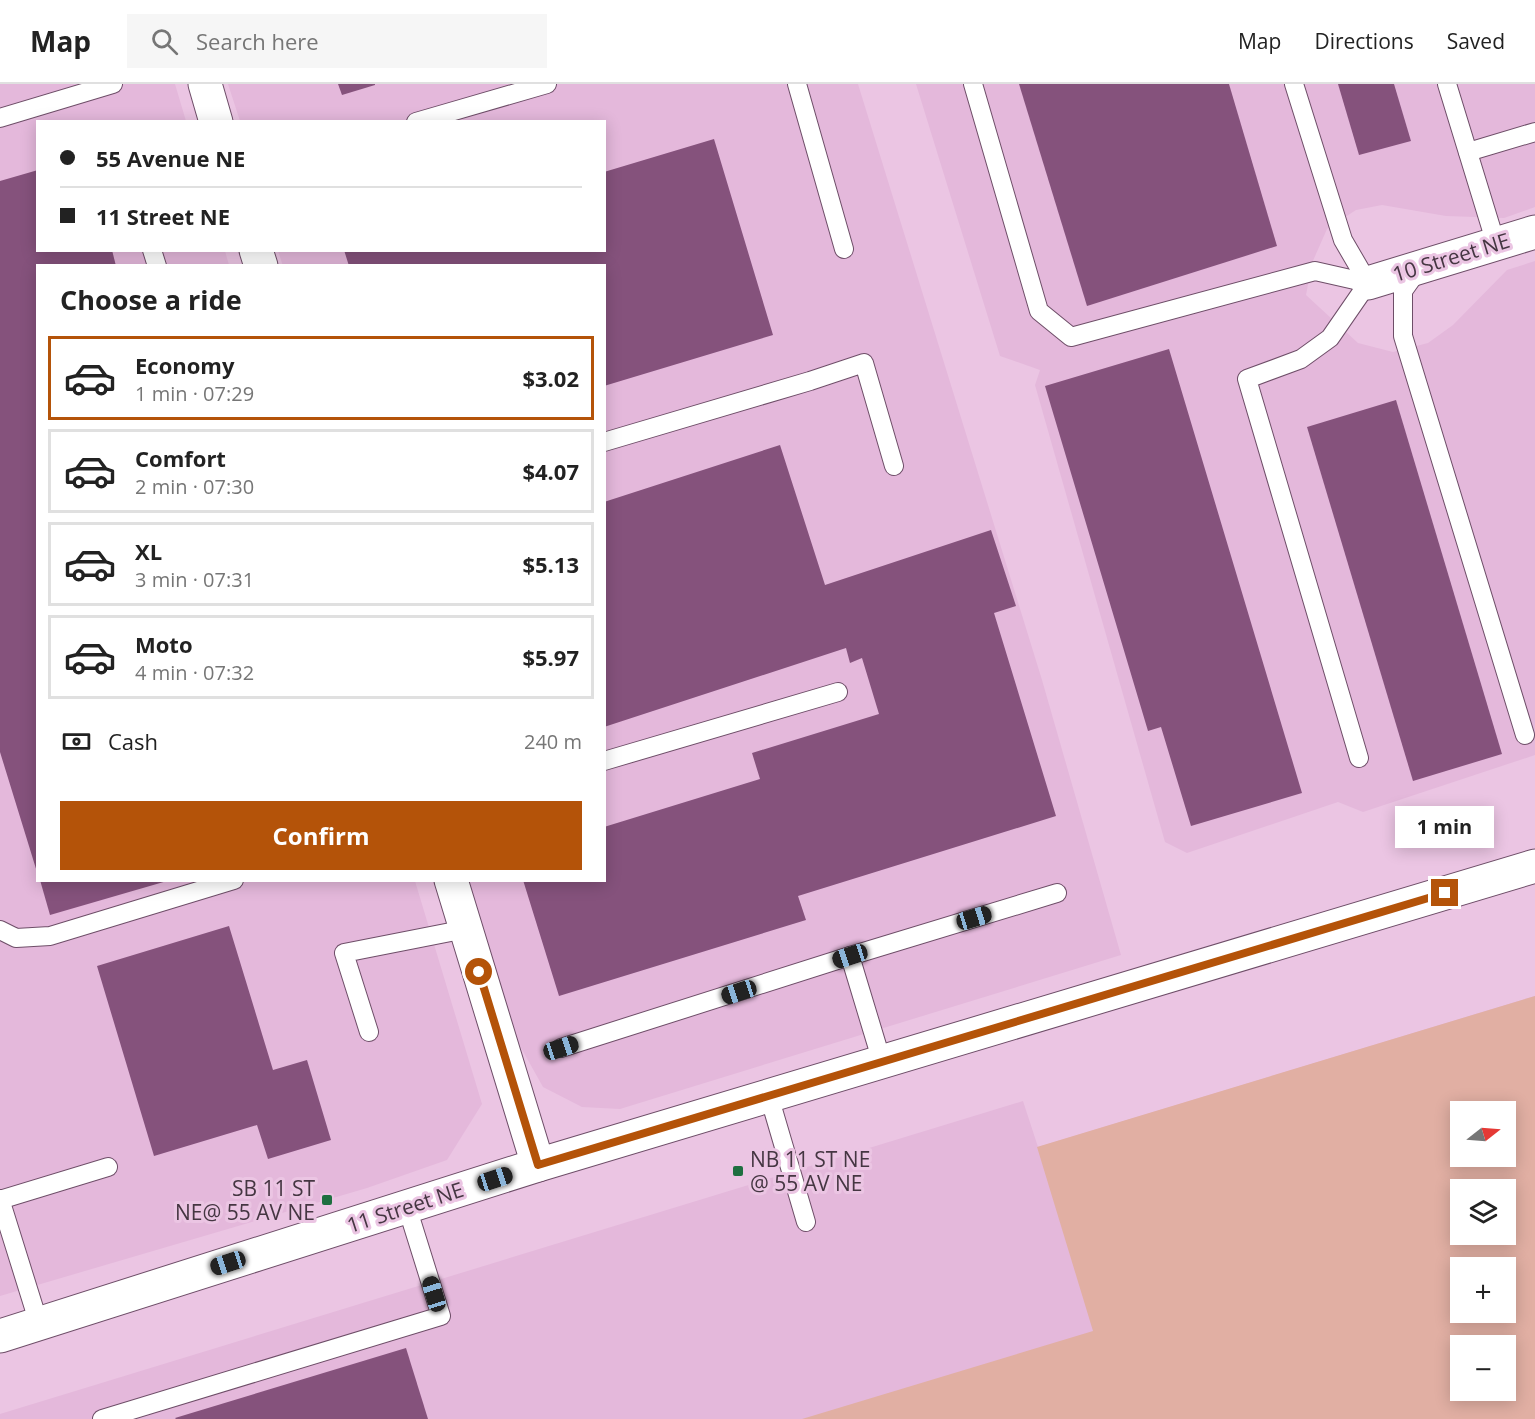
<!DOCTYPE html>
<meta charset="utf-8">
<style>
body{margin:0;font-family:"Open Sans",sans-serif;background:#f6f6f6;color:#222;height:100vh;display:flex;flex-direction:column;font-size:22px;white-space:nowrap}
*{box-sizing:border-box;margin:0}
p{font-size:20px;color:#767676}
.icon{flex:none;width:33px;height:33px;fill:none;stroke:currentColor;stroke-width:2;stroke-linecap:round;stroke-linejoin:round}
.map{position:relative;flex:1;overflow:hidden}
.panel{position:absolute;left:36px;top:180px;width:570px;height:618px;display:flex;flex-direction:column;background:#fff;border-radius:0px;box-shadow:0 3px 15px #0003}
.panel>*{flex:none}
.guide{position:absolute;left:36px;top:36px;width:570px;height:132px;border-radius:0px;box-shadow:0 3px 15px #0003;display:grid;align-content:center;height:132px;padding:0 24px;background:#fff}
.needle{width:39px;rotate:73deg}
.buttons{position:absolute;left:1450px;top:1017px;display:grid;gap:12px}
.buttons a{display:grid;place-items:center;width:66px;height:66px;border-radius:0px;background:#fff;box-shadow:0 3px 15px #0003;font-size:30px}
.end{position:absolute;width:27px;height:27px;margin:-14px;border:8px solid #b45309;background:#fff;box-shadow:0 0 0 3px #fff}
.from{border-radius:50%}
.bubble{position:absolute;height:42px;border-radius:0px;background:#fff;box-shadow:0 3px 15px #0003;font-size:20px;font-weight:700;line-height:42px;text-align:center}
.car{position:absolute;width:18px;height:36px;margin:-18px -9px;border-radius:8px;box-shadow:0 0 4px 2px #0007;background:linear-gradient(#222 24%,#8ab4d8 0 40%,#222 0 76%,#8ab4d8 0 86%,#222 0)}
.guide b{display:flex;align-items:center;gap:21px;height:57px;font-size:22px}
.guide b+b{border-top:2px solid #e0e0e0}
.guide i{width:15px;height:15px;background:#222}
ul{padding:0;list-style:none}
li{display:flex;align-items:center;gap:18px;height:84px;margin:0 12px 9px;padding:0 12px;border:3px solid #e0e0e0;border-radius:0px}
li div{flex:1}
li b{display:block;font-size:22px}
li em{font-style:normal;font-weight:700}
li.active{border-color:#b45309}
li>.icon{width:54px;height:54px;stroke-width:1.5}
h2{padding:0 24px;font-size:27px;line-height:72px}
.pay{display:flex;align-items:center;gap:15px;height:66px;padding:0 24px;font-size:22px}
.pay p{margin-inline-start:auto}
.button{display:flex;gap:12px;margin-top:auto;padding:12px 24px}
.button a{flex:1;height:69px;border-radius:0px;background:#b45309;color:#fff;font-size:24px;font-weight:700;line-height:69px;text-align:center}
header{display:flex;align-items:center;gap:36px;box-sizing:border-box;height:84px;padding:0 30px;background:#fff;border-bottom:2px solid #e0e0e0}
header strong{font-size:28px}
nav{display:flex;gap:33px;margin-inline-start:auto;font-size:21px}
.search{width:420px;height:54px;background:#f6f6f6;display:flex;align-items:center;gap:15px;box-sizing:border-box;padding:0 21px;border-radius:0px;color:#767676;font-size:22px}
.map>svg:first-child{display:block}
</style>
<header>
<strong>Map</strong>
<div class="search"><svg class="icon" aria-label="search" viewBox="0 0 24 24"><circle cx="10" cy="10" r="6"/><path d="M15 15l6 6"/></svg>Search here</div>
<nav><a>Map</a><a>Directions</a><a>Saved</a></nav>
</header>
<div class="map">
<svg width="1535" height="1335" viewBox="0 0 1535 1335">
<rect width="100%" height="100%" fill="#ebc5e3"/>
<g fill="#e4b8db" fill-rule="evenodd">
<path d="M0,0H175L186,37L38,38V166L225,167L229,181L38,182V796L415,797L482,1020L447,1076L367,1104L0,1212Z"/>
<path d="M228,0H858L1042,596L1121,871L620,1025L582,1023L543,1003L515,953L467,797L604,796V182H283L278,167L604,166V38L240,37Z"/>
<path d="M916,0H1535V123L1504,134L1446,132L1382,121L1356,126L1327,145L1312,179L1306,211L1358,259L1393,268L1428,259L1453,241L1507,186L1535,177V671L1363,728L1338,718L1187,769L1165,758L1035,301L1040,286L1000,272Z"/>
<path d="M1535,912V1335H0V1330L1023,1017L1038,1063ZM1461,1028H1506V1072H1461ZM1461,1106H1506V1150H1461ZM1461,1184H1506V1228H1461ZM1461,1262H1506V1306H1461Z"/>
</g>
<path fill="#e1afa3" fill-rule="evenodd" d="M1535,912V1335H802L1093,1247L1037,1063ZM1461,1028H1506V1072H1461ZM1461,1106H1506V1150H1461ZM1461,1184H1506V1228H1461ZM1461,1262H1506V1306H1461Z"/>
<g fill="#85527c">
<path d="M338,0H375V1L342,11Z"/>
<path d="M1019,0H1229L1277,162L1087,222Z"/>
<path d="M1338,0H1394L1411,57L1359,71Z"/>
<path d="M714,55L773,251L604,302V182H349L344,166H604V88Z"/>
<path d="M38,86V166H112L116,182H38L37,788L0,668V97Z"/>
<path d="M1169,265L1302,709L1191,742L1161,643L1148,647L1045,302Z"/>
<path d="M1396,316L1502,670L1413,697L1307,343Z"/>
<path d="M780,361L825,501L991,446L1016,522L994,529L1056,732L798,812L806,836L559,912L523,796H604V743L760,695L752,669L879,630L862,574L850,579L846,564L604,643V418Z"/>
<path d="M40,796H167V797L50,831Z"/>
<path d="M229,842L273,986L307,976L331,1056L268,1075L257,1041L154,1072L97,882Z"/>
<path d="M406,1264L428,1335H176L175,1334Z"/>
</g>
<g fill="none" stroke-linecap="round" stroke-linejoin="round">
<g stroke="#6e4e68" stroke-width="20">
<g id="lane">
<path d="M797,0L844,165"/>
<path d="M973,0L1039,227L1071,253L1315,187L1368,199"/>
<path d="M1294,0L1343,156L1368,199"/>
<path d="M1447,0L1496,160"/>
<path d="M0,34L113,0"/>
<path d="M416,38L547,0"/>
<path d="M1468,68L1535,48"/>
<path d="M152,166L157,182"/>
<path d="M1418,186L1403,207V252L1525,651"/>
<path d="M604,358L810,297L864,279L894,382"/>
<path d="M1359,674L1247,295L1301,275L1330,254L1368,199"/>
<path d="M604,677L838,608"/>
<path d="M0,846L16,854L50,852L234,796"/>
<path d="M850,872L882,978"/>
<path d="M369,948L344,869L466,845"/>
<path d="M561,964L850,872L1057,809"/>
<path d="M769,1012L806,1138"/>
<path d="M0,1115L39,1240"/>
<path d="M0,1116L108,1083"/>
<path d="M102,1335L441,1232L407,1123"/>
</g>
</g>
<g stroke="#6e4e68" stroke-width="35">
<g id="street">
<path d="M205,0L216,38"/>
<path d="M256,166L261,182"/>
<path d="M1368,199L1535,148"/>
<path d="M451,796L538,1081"/>
</g>
</g>
<g stroke="#6e4e68" stroke-width="35">
<path id="secondary" d="M0,1252L538,1081L1535,782"/>
</g>
<use href="#lane" stroke="#fff" stroke-width="18"/>
<use href="#street" stroke="#fff" stroke-width="33"/>
<use href="#secondary" stroke="#fff" stroke-width="33"/>
</g>
<g fill="none" stroke-linecap="round" stroke-linejoin="round">
<path stroke="#b45309" stroke-width="8" d="M479,888L538,1081L1445,809"/>
</g>
<g fill="#1e6f40" stroke="#ebc5e3" stroke-width="2">
<rect x="732" y="1081" width="12" height="12" rx="3"/>
<rect x="321" y="1110" width="12" height="12" rx="3"/>
</g>
<g text-anchor="middle" dominant-baseline="central" stroke-width="6" stroke-linejoin="round" paint-order="stroke">
<g font-size="21" fill="#453642" stroke="#ebc5e3">
<text transform="translate(1451 173) rotate(-17)">10 Street NE</text>
<text transform="translate(405 1123) rotate(-18)">11 Street NE</text>
</g>
<g font-size="21" fill="#453642" stroke="#ebc5e3" text-anchor="start">
<text x="750" y="1075">NB 11 ST NE<tspan x="750" dy="24">@ 55 AV NE</tspan></text>
<text x="315" y="1104" text-anchor="end">SB 11 ST<tspan x="315" dy="24">NE@ 55 AV NE</tspan></text>
</g>
</g>
</svg>
<div class="buttons">
<a><svg class="needle" viewBox="-14 -14 28 28"><path d="M0-13l5 13h-10z" fill="#e53935"/><path d="M0 13l5-13h-10z" fill="#767676"/></svg></a>
<a><svg class="icon" aria-label="layers" viewBox="0 0 24 24"><path d="M12 4l9 5-9 5-9-5zM3 14l9 5 9-5"/></svg></a>
<a>+</a>
<a>−</a>
</div>
<i class="end from" style="left:479px;top:888px"></i>
<i class="end" style="left:1445px;top:809px"></i>
<div class="bubble" style="left:1395px;top:722px;width:99px">1 min</div>
<i class="car" style="left:974px;top:834px;rotate:73deg"></i>
<i class="car" style="left:850px;top:872px;rotate:252deg"></i>
<i class="car" style="left:739px;top:908px;rotate:252deg"></i>
<i class="car" style="left:561px;top:964px;rotate:72deg"></i>
<i class="car" style="left:495px;top:1095px;rotate:72deg"></i>
<i class="car" style="left:228px;top:1179px;rotate:252deg"></i>
<i class="car" style="left:434px;top:1210px;rotate:343deg"></i>
<div class="guide">
<b><i class="from"></i>55 Avenue NE</b>
<b><i></i>11 Street NE</b>
</div>
<section class="panel">
<h2>Choose a ride</h2>
<ul>
<li class="active"><svg class="icon" aria-label="car" viewBox="0 0 24 24"><path d="M5 17H2v-5l4-1 3-4h7l3 4 3 1v5h-3M9 17h6M6 11h13"/><circle cx="7" cy="17" r="2"/><circle cx="17" cy="17" r="2"/></svg><div><b>Economy</b><p>1 min · 07:29</p></div><em>$3.02</em></li>
<li><svg class="icon" aria-label="car" viewBox="0 0 24 24"><path d="M5 17H2v-5l4-1 3-4h7l3 4 3 1v5h-3M9 17h6M6 11h13"/><circle cx="7" cy="17" r="2"/><circle cx="17" cy="17" r="2"/></svg><div><b>Comfort</b><p>2 min · 07:30</p></div><em>$4.07</em></li>
<li><svg class="icon" aria-label="car" viewBox="0 0 24 24"><path d="M5 17H2v-5l4-1 3-4h7l3 4 3 1v5h-3M9 17h6M6 11h13"/><circle cx="7" cy="17" r="2"/><circle cx="17" cy="17" r="2"/></svg><div><b>XL</b><p>3 min · 07:31</p></div><em>$5.13</em></li>
<li><svg class="icon" aria-label="car" viewBox="0 0 24 24"><path d="M5 17H2v-5l4-1 3-4h7l3 4 3 1v5h-3M9 17h6M6 11h13"/><circle cx="7" cy="17" r="2"/><circle cx="17" cy="17" r="2"/></svg><div><b>Moto</b><p>4 min · 07:32</p></div><em>$5.97</em></li>
</ul>
<div class="pay"><svg class="icon" aria-label="cash" viewBox="0 0 24 24"><path d="M3 7h18v10H3z"/><circle cx="12" cy="12" r="2"/></svg>Cash<p>240 m</p></div>
<div class="button"><a>Confirm</a></div>
</section>
</div>
